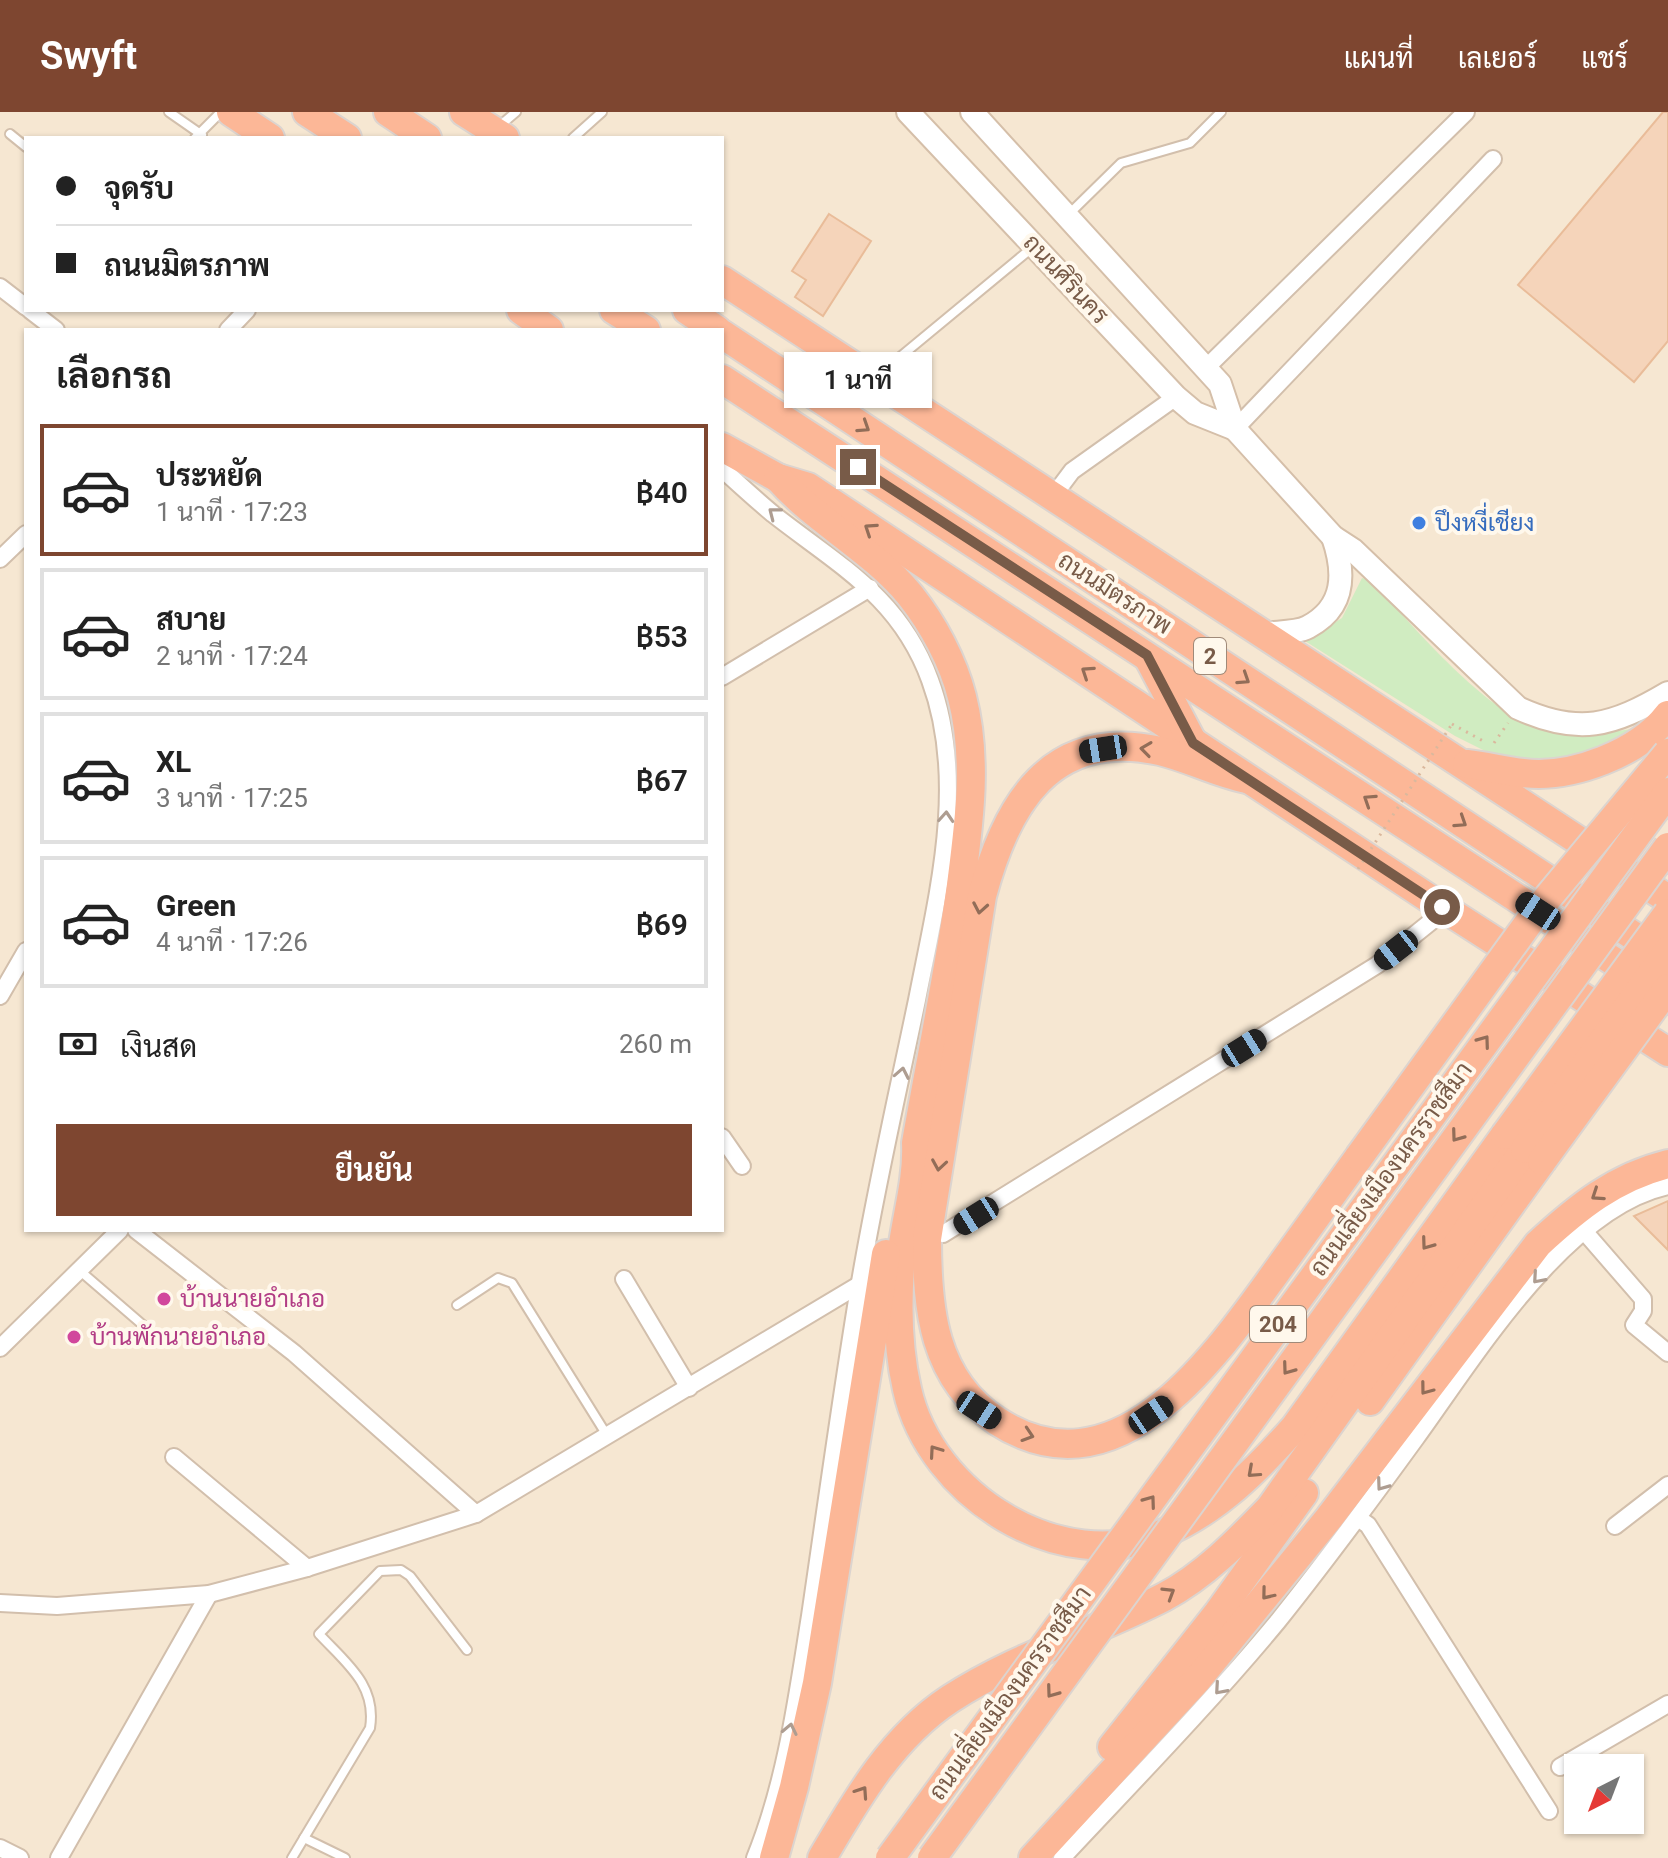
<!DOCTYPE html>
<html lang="th">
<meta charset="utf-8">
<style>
body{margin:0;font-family:Roboto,Sarabun,sans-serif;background:#f2f2f2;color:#222;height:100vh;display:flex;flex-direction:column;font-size:30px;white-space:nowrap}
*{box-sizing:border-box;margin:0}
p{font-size:26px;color:#767676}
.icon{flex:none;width:44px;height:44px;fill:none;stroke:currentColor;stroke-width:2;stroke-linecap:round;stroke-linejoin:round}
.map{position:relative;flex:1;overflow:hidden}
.drawer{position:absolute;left:24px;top:216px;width:700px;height:904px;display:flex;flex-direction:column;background:#fff;border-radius:0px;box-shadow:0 2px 6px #0004}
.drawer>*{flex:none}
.top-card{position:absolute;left:24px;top:24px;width:700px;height:176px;border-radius:0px;box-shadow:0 2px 6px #0004;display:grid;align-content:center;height:176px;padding:0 32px;background:#fff}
.needle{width:52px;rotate:222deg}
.fabs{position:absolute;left:1564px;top:1642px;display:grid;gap:16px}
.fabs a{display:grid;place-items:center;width:80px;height:80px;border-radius:0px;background:#fff;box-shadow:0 2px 6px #0004;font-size:40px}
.end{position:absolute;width:36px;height:36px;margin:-18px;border:10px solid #785b48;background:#fff;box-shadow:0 0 0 4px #fff}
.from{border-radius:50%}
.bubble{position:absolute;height:56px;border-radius:0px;background:#fff;box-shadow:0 2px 6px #0004;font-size:26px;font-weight:600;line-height:56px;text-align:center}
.car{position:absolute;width:24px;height:48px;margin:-24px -12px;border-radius:10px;box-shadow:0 0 6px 2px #0007;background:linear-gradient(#222 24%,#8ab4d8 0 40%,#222 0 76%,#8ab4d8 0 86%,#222 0)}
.top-card b{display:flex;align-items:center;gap:28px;height:76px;font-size:30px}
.top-card b+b{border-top:2px solid #e0e0e0}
.top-card i{width:20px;height:20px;background:#222}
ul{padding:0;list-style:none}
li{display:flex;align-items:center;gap:24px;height:132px;margin:0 16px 12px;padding:0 16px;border:4px solid #e0e0e0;border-radius:0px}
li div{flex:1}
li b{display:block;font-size:30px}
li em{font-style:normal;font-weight:600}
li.on{border-color:#7e4630}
li>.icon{width:72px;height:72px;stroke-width:1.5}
h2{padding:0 32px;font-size:36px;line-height:96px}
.pay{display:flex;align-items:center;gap:20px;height:88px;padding:0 32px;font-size:30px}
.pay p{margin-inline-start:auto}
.action{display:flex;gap:16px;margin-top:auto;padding:16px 32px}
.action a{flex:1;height:92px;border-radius:0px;background:#7e4630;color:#fff;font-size:32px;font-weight:600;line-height:92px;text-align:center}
header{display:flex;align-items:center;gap:48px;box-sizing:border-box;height:112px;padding:0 40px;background:#7e4630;color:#fff}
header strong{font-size:38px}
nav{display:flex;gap:44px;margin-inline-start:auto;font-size:28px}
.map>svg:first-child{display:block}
</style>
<header>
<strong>Swyft</strong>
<nav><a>แผนที่</a><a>เลเยอร์</a><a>แชร์</a></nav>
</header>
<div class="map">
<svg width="1668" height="1746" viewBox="0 0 1668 1746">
<rect width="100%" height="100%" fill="#fef5e4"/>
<path fill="#f6e7d2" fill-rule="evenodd" d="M0,0H1668V1746H0ZM26,26H722V198H26ZM26,218H722V1118H26ZM1578,1656H1630V1708H1578Z"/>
<path fill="#d0ecc1" d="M1362,466L1370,468C1410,510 1480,595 1534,614C1566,626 1599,622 1632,617L1609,633L1586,642L1554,649L1499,646L1455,624L1305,529L1342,506Z"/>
<g fill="#f5d4ba" stroke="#e9bc99" stroke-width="2">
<path d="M1663,0H1668V229L1634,270L1518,173Z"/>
<path d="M829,102L871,129L823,204L795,185L806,168L792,159Z"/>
<path d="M1668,1089V1138L1634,1104Z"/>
</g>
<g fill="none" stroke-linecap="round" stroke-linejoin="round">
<g stroke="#d2bfac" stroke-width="12">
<g id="lane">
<path d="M169,0L202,23"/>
<path d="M497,16L516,0"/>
<path d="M10,22L26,35"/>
<path d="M195,26L221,0"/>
<path d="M573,26L602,0"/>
<path d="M1068,103L1121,51L1190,31L1221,0"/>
<path d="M877,264L1033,135"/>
<path d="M79,1158L151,1220"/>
<path d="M457,1193L498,1166L512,1171L608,1325"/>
<path d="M304,1726L345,1746"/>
<path d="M292,1746L370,1616C377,1573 346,1551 319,1522L380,1459L401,1458L410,1464L467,1538"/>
</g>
</g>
<g stroke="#d2bfac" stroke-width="20">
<g id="street">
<path d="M0,175L26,195"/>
<path d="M30,198L56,218"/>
<path d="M228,218L247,198"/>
<path d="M1206,256L1466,0"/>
<path d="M1235,317L1493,47"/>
<path d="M722,357C739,372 755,387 773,402C838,453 900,485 930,568C968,670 937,785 917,888C897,984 875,1079 859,1176C841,1285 826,1395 810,1504C797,1585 786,1670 755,1746"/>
<path d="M1054,383L1072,359L1176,285"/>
<path d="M0,447L26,422"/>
<path d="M722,565L870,476"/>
<path d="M0,884L26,839"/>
<path d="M722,1025L742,1054"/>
<path d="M136,1118L294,1241L476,1402"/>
<path d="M1584,1119L1643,1187V1199L1634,1213L1668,1241"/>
<path d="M943,1122L1377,853L1433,808L1442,795"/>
<path d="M624,1167L689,1276"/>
<path d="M0,1236L120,1118"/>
<path d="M174,1345L307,1456"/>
<path d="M1358,1406L1368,1413L1549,1699"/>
<path d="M1615,1414L1668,1373"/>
<path d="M0,1491L57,1494L209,1482L307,1456L476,1402L862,1171"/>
<path d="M1560,1655L1668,1592"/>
<path d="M0,1736L20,1746"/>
<path d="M59,1746L209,1482"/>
<path d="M1062,1746C1135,1668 1210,1591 1278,1509C1326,1449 1371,1388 1416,1326C1475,1245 1565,1096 1668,1074"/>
</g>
</g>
<g stroke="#d5bfa9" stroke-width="26">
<g id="secondary">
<path d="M908,0L1176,285L1195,301L1235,317"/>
<path d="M972,0L1220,272L1235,317L1333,425L1353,438L1518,596C1579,624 1612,614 1668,581"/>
<path d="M1264,522C1277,520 1297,521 1308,515C1346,495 1345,460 1333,425"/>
</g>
</g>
<g stroke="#dcd4cf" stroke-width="32">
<g id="highway">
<path d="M231,0L270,26"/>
<path d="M307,0L347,26"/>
<path d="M388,0L427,26"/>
<path d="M464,0L505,26"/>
<path d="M722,168L1668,787"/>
<path d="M521,198L549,218"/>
<path d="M614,198L646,218"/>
<path d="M687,198L717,218"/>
<path d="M722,222L1664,844"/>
<path d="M722,267L1647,871"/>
<path d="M722,335L778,366L808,375L1442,795L1668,940"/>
<path d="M778,366C817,410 872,437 910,483C933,512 953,549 962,585C978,647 969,711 961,773C949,859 931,945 916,1031C918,1073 903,1114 900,1156C897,1196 898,1238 907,1277C930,1383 1060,1466 1164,1421C1217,1398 1257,1358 1295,1315L1505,1023"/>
<path d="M1149,547L1191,627"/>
<path d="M1467,652C1486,654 1504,659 1523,661C1572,667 1639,641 1668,603"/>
<path d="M1247,667C1216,661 1190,646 1160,639C1050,615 1006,693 982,784L927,1127C927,1197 933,1267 997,1309C1117,1387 1214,1246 1274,1163C1302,1124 1331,1084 1359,1045"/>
<path d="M1370,1289L1542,1049"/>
<path d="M1112,1635L1218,1501L1304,1381"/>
<path d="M774,1746L794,1675L817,1571L886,1142"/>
<path d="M822,1746C856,1688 892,1625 950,1587C1016,1544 1094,1521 1164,1485C1204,1464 1239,1428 1270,1396L1525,1037"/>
<path d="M1033,1746L1197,1568L1329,1406L1538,1132C1577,1096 1615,1065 1668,1052"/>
</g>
</g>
<g stroke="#dab89d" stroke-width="3" stroke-dasharray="2 6" stroke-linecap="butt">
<path d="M1452,612L1485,630"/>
<path d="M1494,631L1508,611"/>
</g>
<use href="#lane" stroke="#fff" stroke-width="8"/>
<use href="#street" stroke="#fff" stroke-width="16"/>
<use href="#secondary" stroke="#fff" stroke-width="22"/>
<use href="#highway" stroke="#fcb797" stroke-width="28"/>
<g stroke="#dcd4cf" stroke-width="32" stroke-linecap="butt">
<g id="highway-bridge">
<path d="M1505,1023L1668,801"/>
<path d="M1525,1037L1668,839"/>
<path d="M1359,1045L1540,795L1668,641"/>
<path d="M1542,1049L1668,876"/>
<path d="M890,1746L1668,680"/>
<path d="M932,1746L1668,735"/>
</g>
</g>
<path stroke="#dab89d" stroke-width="3" stroke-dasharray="2 6" stroke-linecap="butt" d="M1358,757L1452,612"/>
<use href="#highway-bridge" stroke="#fcb797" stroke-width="28"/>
</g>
<defs><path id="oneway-chevron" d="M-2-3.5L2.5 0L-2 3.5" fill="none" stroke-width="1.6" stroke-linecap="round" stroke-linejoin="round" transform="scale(2)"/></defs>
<g stroke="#926d58">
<use href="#oneway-chevron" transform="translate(864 315) rotate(33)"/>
<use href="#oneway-chevron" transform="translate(870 417) rotate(-146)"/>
<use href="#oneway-chevron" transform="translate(1087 560) rotate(-146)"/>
<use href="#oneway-chevron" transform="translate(1244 567) rotate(33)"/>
<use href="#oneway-chevron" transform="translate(1146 637) rotate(-172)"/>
<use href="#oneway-chevron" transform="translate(1369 688) rotate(-147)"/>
<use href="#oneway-chevron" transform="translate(1461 710) rotate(33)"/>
<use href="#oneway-chevron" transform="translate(980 796) rotate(100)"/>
<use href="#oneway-chevron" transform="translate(1484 929) rotate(-54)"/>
<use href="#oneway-chevron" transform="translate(1457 1024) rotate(126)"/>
<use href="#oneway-chevron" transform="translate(939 1053) rotate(99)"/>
<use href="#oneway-chevron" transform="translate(1597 1083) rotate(146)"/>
<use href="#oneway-chevron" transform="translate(1427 1132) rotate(126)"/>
<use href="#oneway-chevron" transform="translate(1288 1257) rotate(126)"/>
<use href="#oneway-chevron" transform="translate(1426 1277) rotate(127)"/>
<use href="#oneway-chevron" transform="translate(1028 1323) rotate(18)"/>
<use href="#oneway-chevron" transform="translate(935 1339) rotate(-125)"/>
<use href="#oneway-chevron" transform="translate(1253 1360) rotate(138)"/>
<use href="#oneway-chevron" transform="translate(1150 1389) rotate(-54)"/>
<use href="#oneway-chevron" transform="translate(1169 1481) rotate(-32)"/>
<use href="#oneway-chevron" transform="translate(1267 1482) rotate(129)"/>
<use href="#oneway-chevron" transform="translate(1052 1580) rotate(126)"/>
<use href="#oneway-chevron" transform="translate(862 1680) rotate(-56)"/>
</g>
<g stroke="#ae9d91">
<use href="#oneway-chevron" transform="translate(774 401) rotate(-142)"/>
<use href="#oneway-chevron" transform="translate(946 705) rotate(-86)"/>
<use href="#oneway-chevron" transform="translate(902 961) rotate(-79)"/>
<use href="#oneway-chevron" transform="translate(1538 1166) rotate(131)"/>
<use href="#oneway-chevron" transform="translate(1382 1373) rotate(126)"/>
<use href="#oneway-chevron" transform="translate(1220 1577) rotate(131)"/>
<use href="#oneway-chevron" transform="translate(790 1617) rotate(-78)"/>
</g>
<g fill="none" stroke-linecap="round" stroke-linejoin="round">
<path stroke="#785b48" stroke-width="10" d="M858,355L1147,543L1193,631L1442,795"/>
</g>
<circle fill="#3f7fe0" stroke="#fff8ec" stroke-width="3" cx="1419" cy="411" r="8"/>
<g fill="#d1479c" stroke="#fff8ec" stroke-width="3">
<circle cx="164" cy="1187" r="8"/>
<circle cx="74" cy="1225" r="8"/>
</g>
<g text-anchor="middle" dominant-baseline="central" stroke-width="8" stroke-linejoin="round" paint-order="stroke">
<g fill="#fff8ec" stroke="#a08a79" stroke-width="2">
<rect x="1194" y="526" width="32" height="36" rx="6"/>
<rect x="1250" y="1194" width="56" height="36" rx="6"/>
</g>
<g font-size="22" font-weight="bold" fill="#785b48">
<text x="1210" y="544">2</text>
<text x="1278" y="1212">204</text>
</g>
<g font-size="24" fill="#785b48" stroke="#fff8ec">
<text transform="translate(1066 167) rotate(47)">ถนนศิรินคร</text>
<text transform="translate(1115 481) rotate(33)">ถนนมิตรภาพ</text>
<text transform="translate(1391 1057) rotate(-54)">ถนนเลี่ยงเมืองนครราชสีมา</text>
<text transform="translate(1010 1581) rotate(-54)">ถนนเลี่ยงเมืองนครราชสีมา</text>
</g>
<g font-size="24" fill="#366cbe" stroke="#fff8ec" text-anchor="start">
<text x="1435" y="411">ปึงหงี่เชียง</text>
</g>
<g font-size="24" fill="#b23c85" stroke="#fff8ec" text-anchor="start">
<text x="180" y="1187">บ้านนายอำเภอ</text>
<text x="90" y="1225">บ้านพักนายอำเภอ</text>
</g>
</g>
</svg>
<div class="fabs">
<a><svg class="needle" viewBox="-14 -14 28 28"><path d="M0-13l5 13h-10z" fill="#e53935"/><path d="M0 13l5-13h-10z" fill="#767676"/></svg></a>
</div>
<i class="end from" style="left:1442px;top:795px"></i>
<i class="end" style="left:858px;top:355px"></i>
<div class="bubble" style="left:784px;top:240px;width:148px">1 นาที</div>
<i class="car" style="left:1103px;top:637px;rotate:261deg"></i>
<i class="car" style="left:1538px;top:799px;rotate:303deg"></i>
<i class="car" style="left:1396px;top:838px;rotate:232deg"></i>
<i class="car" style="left:1244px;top:936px;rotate:58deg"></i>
<i class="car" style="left:976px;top:1104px;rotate:238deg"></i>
<i class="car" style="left:979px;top:1298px;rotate:123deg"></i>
<i class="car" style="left:1151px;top:1303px;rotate:56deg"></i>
<div class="top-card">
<b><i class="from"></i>จุดรับ</b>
<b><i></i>ถนนมิตรภาพ</b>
</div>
<section class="drawer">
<h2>เลือกรถ</h2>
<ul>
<li class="on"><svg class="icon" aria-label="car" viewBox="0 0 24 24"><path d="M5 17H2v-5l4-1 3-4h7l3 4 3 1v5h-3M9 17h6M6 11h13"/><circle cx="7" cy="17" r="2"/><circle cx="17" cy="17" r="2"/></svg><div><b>ประหยัด</b><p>1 นาที · 17:23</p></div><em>฿40</em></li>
<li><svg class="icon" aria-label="car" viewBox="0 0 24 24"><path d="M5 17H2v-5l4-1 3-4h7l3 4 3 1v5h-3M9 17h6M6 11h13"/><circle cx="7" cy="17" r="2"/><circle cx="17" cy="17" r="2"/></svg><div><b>สบาย</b><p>2 นาที · 17:24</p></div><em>฿53</em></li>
<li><svg class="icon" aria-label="car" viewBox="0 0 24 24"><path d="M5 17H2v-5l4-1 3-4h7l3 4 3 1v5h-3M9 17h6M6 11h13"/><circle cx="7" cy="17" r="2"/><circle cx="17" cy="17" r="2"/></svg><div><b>XL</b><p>3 นาที · 17:25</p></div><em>฿67</em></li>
<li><svg class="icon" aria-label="car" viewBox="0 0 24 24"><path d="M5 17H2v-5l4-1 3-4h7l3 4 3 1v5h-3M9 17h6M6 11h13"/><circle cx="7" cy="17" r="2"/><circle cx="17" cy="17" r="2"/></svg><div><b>Green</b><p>4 นาที · 17:26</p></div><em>฿69</em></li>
</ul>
<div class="pay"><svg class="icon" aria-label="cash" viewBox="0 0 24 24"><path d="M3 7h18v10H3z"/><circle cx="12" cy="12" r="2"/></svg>เงินสด<p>260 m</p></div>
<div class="action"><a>ยืนยัน</a></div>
</section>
</div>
